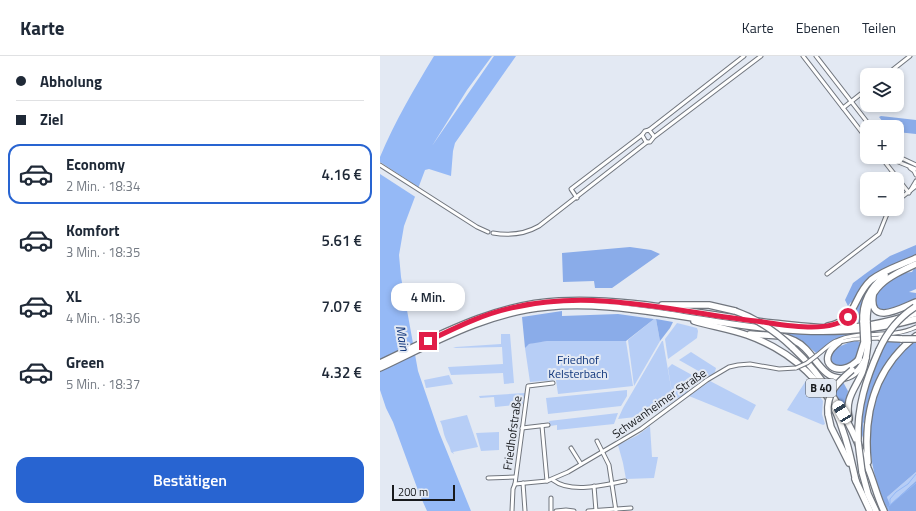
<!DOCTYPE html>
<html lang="de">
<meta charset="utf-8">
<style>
body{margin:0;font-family:"Titillium Web",sans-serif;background:#f6f6f7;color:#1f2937;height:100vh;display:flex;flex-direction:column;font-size:15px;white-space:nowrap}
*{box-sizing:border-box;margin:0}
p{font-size:13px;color:#747a83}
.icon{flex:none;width:22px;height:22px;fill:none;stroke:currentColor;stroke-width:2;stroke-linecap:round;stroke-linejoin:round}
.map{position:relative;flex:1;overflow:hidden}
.side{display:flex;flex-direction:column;background:#fff;width:380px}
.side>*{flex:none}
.hud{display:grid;align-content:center;height:88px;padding:0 16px;background:#fff}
.tools{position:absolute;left:480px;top:12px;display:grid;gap:8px}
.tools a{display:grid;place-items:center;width:44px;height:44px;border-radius:8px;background:#fff;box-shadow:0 2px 6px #0003;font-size:20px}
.scale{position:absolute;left:12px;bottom:10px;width:63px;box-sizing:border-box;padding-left:4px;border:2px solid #181a1d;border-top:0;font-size:11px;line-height:14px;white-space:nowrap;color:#181a1d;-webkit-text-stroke:3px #e3e9f3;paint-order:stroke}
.end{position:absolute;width:18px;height:18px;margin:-9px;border:5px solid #e11d48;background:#fff;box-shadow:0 0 0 2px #fff}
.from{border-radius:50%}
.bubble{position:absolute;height:28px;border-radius:12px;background:#fff;box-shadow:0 2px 6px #0003;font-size:13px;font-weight:600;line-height:28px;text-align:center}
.car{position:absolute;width:12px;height:24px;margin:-12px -6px;border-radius:5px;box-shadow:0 0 3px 1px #0007;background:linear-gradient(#fff 24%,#345 0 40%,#fff 0 76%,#345 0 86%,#fff 0)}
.hud b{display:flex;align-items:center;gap:14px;height:38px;font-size:15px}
.hud b+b{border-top:1px solid #e0e1e3}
.hud i{width:10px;height:10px;background:#1f2937}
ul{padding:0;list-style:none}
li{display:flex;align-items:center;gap:12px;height:60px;margin:0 8px 6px;padding:0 8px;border:2px solid transparent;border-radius:12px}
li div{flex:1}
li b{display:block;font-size:15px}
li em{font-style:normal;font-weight:600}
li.on{border-color:#2864d1}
li>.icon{width:36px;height:36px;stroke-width:1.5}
.cta{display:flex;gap:8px;margin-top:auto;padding:8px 16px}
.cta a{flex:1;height:46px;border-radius:12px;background:#2864d1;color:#fff;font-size:16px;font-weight:600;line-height:46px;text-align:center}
header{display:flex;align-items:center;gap:24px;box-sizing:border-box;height:56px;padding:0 20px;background:#fff;border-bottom:1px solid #e0e1e3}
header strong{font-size:19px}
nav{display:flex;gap:22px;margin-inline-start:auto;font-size:14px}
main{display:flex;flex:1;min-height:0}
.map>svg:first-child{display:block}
</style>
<header>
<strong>Karte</strong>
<nav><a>Karte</a><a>Ebenen</a><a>Teilen</a></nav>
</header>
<main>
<section class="side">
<div class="hud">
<b><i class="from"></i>Abholung</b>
<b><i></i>Ziel</b>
</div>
<ul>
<li class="on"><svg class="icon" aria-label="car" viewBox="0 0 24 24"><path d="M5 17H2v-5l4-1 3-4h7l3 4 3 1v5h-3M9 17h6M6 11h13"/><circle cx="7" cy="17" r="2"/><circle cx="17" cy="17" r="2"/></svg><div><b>Economy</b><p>2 Min. · 18:34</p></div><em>4.16 €</em></li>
<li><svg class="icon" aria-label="car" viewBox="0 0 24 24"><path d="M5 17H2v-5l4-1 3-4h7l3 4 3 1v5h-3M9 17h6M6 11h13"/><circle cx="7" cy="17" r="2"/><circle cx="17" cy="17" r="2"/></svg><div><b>Komfort</b><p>3 Min. · 18:35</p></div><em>5.61 €</em></li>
<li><svg class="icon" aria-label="car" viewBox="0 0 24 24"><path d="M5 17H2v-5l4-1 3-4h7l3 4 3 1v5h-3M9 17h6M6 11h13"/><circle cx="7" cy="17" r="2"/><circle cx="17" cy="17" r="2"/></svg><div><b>XL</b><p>4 Min. · 18:36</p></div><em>7.07 €</em></li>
<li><svg class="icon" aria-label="car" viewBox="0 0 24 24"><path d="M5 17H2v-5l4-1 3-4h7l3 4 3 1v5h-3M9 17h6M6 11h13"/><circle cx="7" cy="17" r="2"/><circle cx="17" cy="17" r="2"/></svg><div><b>Green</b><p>5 Min. · 18:37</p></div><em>4.32 €</em></li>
</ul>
<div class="cta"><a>Bestätigen</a></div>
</section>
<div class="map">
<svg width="536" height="455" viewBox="0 0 536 455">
<rect width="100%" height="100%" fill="#e3e9f3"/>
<g fill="#b7cef6">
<path d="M274,263H276L280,285L254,330L248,284Z"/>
<path d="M297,267L317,272L318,275L317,282L288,303L285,283Z"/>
<path d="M121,278H130L134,327L124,328L123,317L71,319L68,311L123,308L122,291L73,292L76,291L121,288Z"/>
<path d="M167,285H246L253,330L178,338L176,324L150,326L145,292L146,289L156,286Z"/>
<path d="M282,285H283L293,343L288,312L292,308L323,325L318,328L315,327L307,336L273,359L238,363L243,352Z"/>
<path d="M311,296L336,312L335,316L329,321L299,304Z"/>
<path d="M69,319L73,328L46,332L44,324Z"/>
<path d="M427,323L443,345L442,358L445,368L443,369L407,354Z"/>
<path d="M330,325L376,349L368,364L309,340Z"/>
<path d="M247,334V340L241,350L168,358L166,342Z"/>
<path d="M145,337L143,348L115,351L114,341L100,342L99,340Z"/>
<path d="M238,357L234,368L177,374V369L170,370L169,365Z"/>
<path d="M87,359L98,391L73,396L74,398L71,396C70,390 67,387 65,381C63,376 63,370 60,365Z"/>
<path d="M270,370L272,401H278L274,422L246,423L243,407L238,389L258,379Z"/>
<path d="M119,376V394L101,395L96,377Z"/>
<path d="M536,416V425L514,447L509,449L507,441Z"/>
</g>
<g fill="#8aace9">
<path d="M501,60L536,64V78L517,76V71H507L499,61Z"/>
<path d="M536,189V199L497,217L473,249L471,246L468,250L465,244L473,227L485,218L510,200Z"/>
<path d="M250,191L271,194L280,198L232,232H215L214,225L183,226L182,197Z"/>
<path d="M534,213H536V233L529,236L536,237V244C526,248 514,255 503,255C499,255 497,252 496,249C490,234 519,216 532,216Z"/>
<path d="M495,224L483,243L479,266L469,264C477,251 482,234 495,224Z"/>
<path d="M182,255V260L238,258L274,263L246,285H167L149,288L145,292L142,261Z"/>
<path d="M276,263L293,266L290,272L280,285Z"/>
<path d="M405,277L443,279L479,277V278C461,280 450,286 436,297L422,285Z"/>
<path d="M477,285L480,286C480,293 478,301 472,307C465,313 454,311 450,303L454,293L470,286Z"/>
<path d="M510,285L522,286L520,287L521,290L498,322L491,337L484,366L483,368L484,376L482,382C472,363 496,304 506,286Z"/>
<path d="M532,286H536V416L507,441L510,449L536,425V455H508C485,409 481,350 513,306C519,299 526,293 532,286Z"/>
<path d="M463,326L468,335L465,350H463L455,337Z"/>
</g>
<path fill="#95b9f6" d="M54,0H112L87,34L52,90L114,0H136L75,87L73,95L71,120L49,113L45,114L24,170L19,199L21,221L38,315L59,376L91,455H47L39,437L13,366L6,352L0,334V101C15,65 34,33 54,0Z"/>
<path fill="#e3e9f3" d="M0,106L40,132L37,142L0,118Z"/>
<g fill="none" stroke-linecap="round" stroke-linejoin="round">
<g stroke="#95b9f6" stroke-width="1">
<path d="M510,449V443L516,436L528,428L536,418"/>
<path d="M509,450C517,442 527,435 536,427"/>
<path d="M508,451L509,455"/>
</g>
<g stroke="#71767e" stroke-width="5">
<g id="minor">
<path d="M423,0L487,83"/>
<path d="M436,0L491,71"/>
<path d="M506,19L530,0"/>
<path d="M463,52L487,33"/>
<path d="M269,74L364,0"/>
<path d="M274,81L273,79L269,74L265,75L262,79L266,86H270L274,81L381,0"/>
<path d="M517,100L536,109"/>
<path d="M501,101L529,137"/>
<path d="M506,101L536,113"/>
<path d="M0,109L97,171L108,176"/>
<path d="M530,112L534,115L536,119"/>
<path d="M530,135L536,125"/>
<path d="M197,142L191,133L262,79"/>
<path d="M517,145L536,130"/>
<path d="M113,177C130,180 145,178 159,170L267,86"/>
<path d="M447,218L499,178L509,153"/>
<path d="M459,286L474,283L501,282"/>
<path d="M436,300C443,295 449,288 456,285C481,273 509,284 536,271"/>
<path d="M162,370L167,425"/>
<path d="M142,372L168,369"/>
<path d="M217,385L229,409L236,455"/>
<path d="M191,392L201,408"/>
<path d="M108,422L135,421"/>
<path d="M173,424C191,438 224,429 245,425"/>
<path d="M143,427L145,455"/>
<path d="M135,428L167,425L188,416L261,373L327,324L349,311L358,309L370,308L399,313L416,312"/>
<path d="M214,430L216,455"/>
<path d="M171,442V455"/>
<path d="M132,455L133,433L135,428L148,330L173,327"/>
<path d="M176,455L186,454L194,455"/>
<path d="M208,455L251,452"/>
</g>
</g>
<g stroke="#71767e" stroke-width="8">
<g id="highway">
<path d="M493,240C489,271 523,251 536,246"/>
<path d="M282,249H329L355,255"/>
<path d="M314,265C331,270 350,273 367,279C412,295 449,328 463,375C469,391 472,409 476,425"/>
<path d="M483,266C482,246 490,232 505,219"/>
<path d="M487,266C486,231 508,221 536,208"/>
<path d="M448,270C478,264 472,241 491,224C504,214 521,209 536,202"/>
<path d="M370,278C385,280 401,277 415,285C435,294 440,325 464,322C476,320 481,311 486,302"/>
<path d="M501,282L522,283"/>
<path d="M459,286C432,306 459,325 479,303"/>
<path d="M412,291C448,324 471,367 488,412C494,426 497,441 504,455"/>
<path d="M478,305L484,286"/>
<path d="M0,307C57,280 114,248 179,245C250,241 322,259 392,267C412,269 433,272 453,272C481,272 509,266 536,257"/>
<path d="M0,312C53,287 107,256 167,251C207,247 247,252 287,258C370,271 454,287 536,263"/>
<path d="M448,358L451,371L469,407"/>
<path d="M469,363C465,342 474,335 482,317C486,307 487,296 488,286"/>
<path d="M478,383C477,351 486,323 499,294"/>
<path d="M488,406C483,356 495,312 536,280"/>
<path d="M482,416L488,438L496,455"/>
<path d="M475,423L490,455"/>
</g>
</g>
<use href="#minor" stroke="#fff" stroke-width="3"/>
<use href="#highway" stroke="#fff" stroke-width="5.5"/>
<g stroke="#71767e" stroke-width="5" stroke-linecap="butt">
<path id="minor-bridge" d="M416,312L427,307L436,300"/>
</g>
<g stroke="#71767e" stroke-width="8" stroke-linecap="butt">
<g id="highway-bridge">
<path d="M355,255C378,263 395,275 412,291"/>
<path d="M483,266L484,286"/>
<path d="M487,266L488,286"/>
<path d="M522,283H536"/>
<path d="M499,294C507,276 518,262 535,251"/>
<path d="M448,358C446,337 458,326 472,314"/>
<path d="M478,385L482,416"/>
</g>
</g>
<use href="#minor-bridge" stroke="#fff" stroke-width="3"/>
<use href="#highway-bridge" stroke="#fff" stroke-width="5.5"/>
</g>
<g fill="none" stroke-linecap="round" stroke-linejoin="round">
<path stroke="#e11d48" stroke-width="5" d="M48,285C77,271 105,257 136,251C216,233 297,256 376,265C400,268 449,279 468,261"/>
</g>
<g text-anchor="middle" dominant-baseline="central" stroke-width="4" stroke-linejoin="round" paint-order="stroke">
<rect fill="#e3e9f3" stroke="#55585d" stroke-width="1" x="426" y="323" width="30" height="18" rx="3"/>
<g font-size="11" font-weight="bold" fill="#181a1d">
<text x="441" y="332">B 40</text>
</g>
<g font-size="12" fill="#0f357b" stroke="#e3e9f3">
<text x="198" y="303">Friedhof<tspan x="198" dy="14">Kelsterbach</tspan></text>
</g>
<g font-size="12" fill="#181a1d" stroke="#e3e9f3">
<text transform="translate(279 347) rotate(-35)">Schwanheimer Straße</text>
<text transform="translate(132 377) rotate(-82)">Friedhofstraße</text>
</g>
<g font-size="13" font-style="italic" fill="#0f357b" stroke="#e3e9f3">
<text transform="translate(23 282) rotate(80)">Main</text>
</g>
</g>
</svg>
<div class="tools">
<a><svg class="icon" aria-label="layers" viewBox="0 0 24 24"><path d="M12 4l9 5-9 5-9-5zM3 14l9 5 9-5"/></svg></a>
<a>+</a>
<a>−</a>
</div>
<div class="scale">200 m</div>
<i class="end from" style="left:468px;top:261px"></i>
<i class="end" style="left:48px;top:285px"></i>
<div class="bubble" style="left:11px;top:227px;width:74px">4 Min.</div>
<i class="car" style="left:462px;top:356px;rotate:329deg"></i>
</div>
</main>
